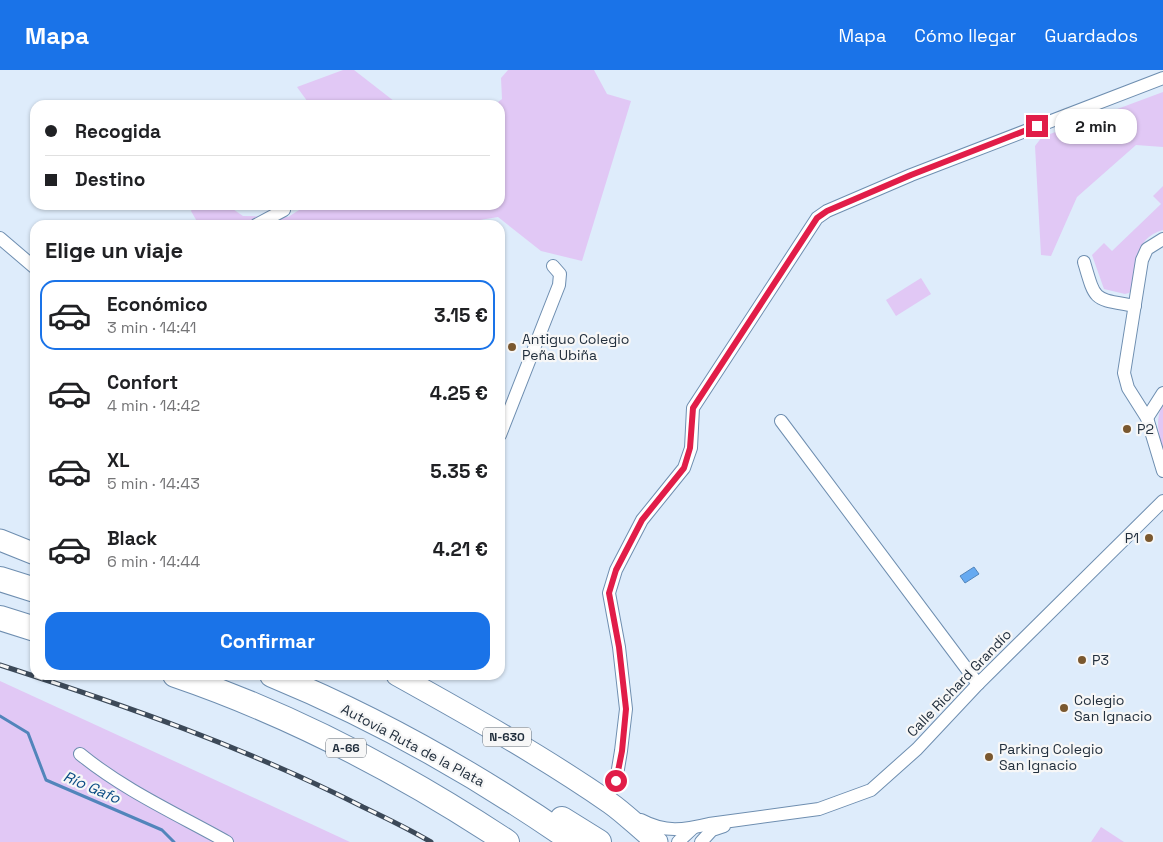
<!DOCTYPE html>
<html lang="es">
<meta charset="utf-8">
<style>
body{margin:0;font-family:"Space Grotesk",sans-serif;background:#f6f6f6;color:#202124;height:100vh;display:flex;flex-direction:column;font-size:19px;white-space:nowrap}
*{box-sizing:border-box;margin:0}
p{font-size:16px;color:#757577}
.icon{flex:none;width:28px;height:28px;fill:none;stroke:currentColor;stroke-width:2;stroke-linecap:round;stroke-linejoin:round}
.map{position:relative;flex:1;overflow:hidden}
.sheet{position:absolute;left:30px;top:150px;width:475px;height:460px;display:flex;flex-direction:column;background:#fff;border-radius:15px;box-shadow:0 1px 4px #0004}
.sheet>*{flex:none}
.banner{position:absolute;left:30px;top:30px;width:475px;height:110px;border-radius:15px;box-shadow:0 1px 4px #0004;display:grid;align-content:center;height:110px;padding:0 15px;background:#fff}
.end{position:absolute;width:22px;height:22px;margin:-11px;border:6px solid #e11d48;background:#fff;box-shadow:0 0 0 2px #fff}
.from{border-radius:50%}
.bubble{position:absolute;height:35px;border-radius:15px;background:#fff;box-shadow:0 1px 4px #0004;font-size:16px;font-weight:800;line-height:35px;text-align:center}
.banner b{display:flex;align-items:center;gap:18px;height:48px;font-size:19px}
.banner b+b{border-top:1px solid #e0e0e0}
.banner i{width:12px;height:12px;background:#202124}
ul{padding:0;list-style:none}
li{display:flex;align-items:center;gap:15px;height:70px;margin:0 10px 8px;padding:0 5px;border:2px solid transparent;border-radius:15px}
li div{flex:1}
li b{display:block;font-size:19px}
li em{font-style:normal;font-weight:800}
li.active{border-color:#1a73e8}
li>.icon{width:45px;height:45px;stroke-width:1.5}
h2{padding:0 15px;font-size:22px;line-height:60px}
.primary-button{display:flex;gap:10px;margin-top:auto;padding:10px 15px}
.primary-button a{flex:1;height:58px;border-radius:15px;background:#1a73e8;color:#fff;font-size:20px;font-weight:800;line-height:58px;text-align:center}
header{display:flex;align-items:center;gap:30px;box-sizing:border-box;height:70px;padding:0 25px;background:#1a73e8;color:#fff}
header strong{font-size:24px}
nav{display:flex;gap:28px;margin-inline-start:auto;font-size:18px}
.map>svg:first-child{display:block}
</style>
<header>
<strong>Mapa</strong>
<nav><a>Mapa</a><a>Cómo llegar</a><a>Guardados</a></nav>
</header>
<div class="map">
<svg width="1163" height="772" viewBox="0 0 1163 772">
<rect width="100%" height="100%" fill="#deecfb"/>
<g fill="#e1c8f5">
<path d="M343,0H354L399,35H310L297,17Z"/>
<path d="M508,0H594L607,24L631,31L582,191L541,181L498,147L480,150L474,155H199L191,141L194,135H227L243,146L288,147L307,135H500V35H494L502,29L501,8Z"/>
<path d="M1163,22V77L1136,75L1077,127L1051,186L1041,185L1035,76L1042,67Z"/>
<path d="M1163,116V160C1135,167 1135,196 1131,220L1129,223L1125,224L1104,219L1092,185L1104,173L1112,181L1161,134L1153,126Z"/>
<path d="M921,208L931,224L896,246L886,230Z"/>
<path d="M1163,334V379C1158,363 1155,349 1163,334Z"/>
<path d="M0,611L309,753L350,772H0Z"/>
<path d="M1101,757L1124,772H1091Z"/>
</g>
<path fill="#66aaf1" stroke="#5285bb" d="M974,497L979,504L965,513L960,506Z"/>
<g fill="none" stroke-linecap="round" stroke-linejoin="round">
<path stroke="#5285bb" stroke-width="3" d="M0,646L28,663L46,710L162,760L174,772"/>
<g stroke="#6e8eb0" stroke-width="14">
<g id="minor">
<path d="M256,155L284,140"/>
<path d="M0,168L35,198"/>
<path d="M1163,169L1147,179L1142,190L1124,303L1128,318L1147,348L1163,401"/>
<path d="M1084,192C1096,233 1093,228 1135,236"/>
<path d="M1147,348L1163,323"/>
<path d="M781,351L978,614"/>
<path d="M500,365L559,215L560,204L553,196"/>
<path d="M80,684C124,720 177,744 227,772"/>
<path d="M605,730L616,711L621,681L626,639L619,577L609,523L616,500L642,450L684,398L691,378L693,338L817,148L827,141L911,105L1163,8"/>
<path d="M641,750C665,763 684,760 709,754L819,739L871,720L917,679L978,614L1163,431"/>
<path d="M678,772L693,758"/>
<path d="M701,772L712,760L724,756"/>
</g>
</g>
<g stroke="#6e8eb0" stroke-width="23">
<g id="trunk">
<path d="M0,470L35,484"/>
<path d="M397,605C469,645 542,686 610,733C627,745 641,760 657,772"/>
</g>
</g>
<g stroke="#6e8eb0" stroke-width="26">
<g id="motorway">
<path d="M0,509L35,520"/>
<path d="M0,548L35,559"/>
<path d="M175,605C292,645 404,704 507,772"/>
<path d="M272,605C379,649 479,706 574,772"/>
<path d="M562,749L599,772"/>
</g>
</g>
<use href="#minor" stroke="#fff" stroke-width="12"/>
<use href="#trunk" stroke="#fff" stroke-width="21"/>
<use href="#motorway" stroke="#fff" stroke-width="24"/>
<g stroke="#3c4958" stroke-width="5">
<path id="rail" d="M0,595C124,635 247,678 363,737C386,748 409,759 431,772"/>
</g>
<use href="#rail" stroke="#f7f7f7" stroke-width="3" stroke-dasharray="9" stroke-linecap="butt"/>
</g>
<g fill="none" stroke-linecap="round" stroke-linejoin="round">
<path stroke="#e11d48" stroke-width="6" d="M616,711L622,681L626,639L619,577L609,523L616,500L642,450L684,398L690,378L693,338L817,148L827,141L911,105L1037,56"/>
</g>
<g fill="#7a582f" stroke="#f7f7f7" stroke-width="2">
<circle cx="512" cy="277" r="5"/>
<circle cx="1127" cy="359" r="5"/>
<circle cx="1149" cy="468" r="5"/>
<circle cx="1082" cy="590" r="5"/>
<circle cx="1064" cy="638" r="5"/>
<circle cx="989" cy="687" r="5"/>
</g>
<g text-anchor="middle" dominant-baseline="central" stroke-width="4.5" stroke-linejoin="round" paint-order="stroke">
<g fill="#f7f7f7" stroke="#636c76" stroke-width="1">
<rect x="483" y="657.5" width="48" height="19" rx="4"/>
<rect x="326" y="668.5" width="40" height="19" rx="4"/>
</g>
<g font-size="12" font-weight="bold" fill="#23303e">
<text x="507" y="667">N-630</text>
<text x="346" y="678">A-66</text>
</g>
<g font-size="14" fill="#23303e" stroke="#f7f7f7" text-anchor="start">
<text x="522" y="269">Antiguo Colegio<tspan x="522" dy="16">Peña Ubiña</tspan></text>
<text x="1137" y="359">P2</text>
<text x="1139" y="468" text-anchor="end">P1</text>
<text x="1092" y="590">P3</text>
<text x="1074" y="630">Colegio<tspan x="1074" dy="16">San Ignacio</tspan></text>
<text x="999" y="679">Parking Colegio<tspan x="999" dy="16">San Ignacio</tspan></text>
</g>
<g font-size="14" fill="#23303e" stroke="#f7f7f7">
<text transform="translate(959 613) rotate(-46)">Calle Richard Grandío</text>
<text transform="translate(413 675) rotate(28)">Autovía Ruta de la Plata</text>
</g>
<g font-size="15" font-style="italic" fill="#0b4d85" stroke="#f7f7f7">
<text transform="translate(92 717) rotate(23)">Río Gafo</text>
</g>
</g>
</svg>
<i class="end from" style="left:616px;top:711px"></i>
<i class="end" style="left:1037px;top:56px"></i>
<div class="bubble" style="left:1055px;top:39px;width:82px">2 min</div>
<div class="banner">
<b><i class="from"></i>Recogida</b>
<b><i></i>Destino</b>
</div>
<section class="sheet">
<h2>Elige un viaje</h2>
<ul>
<li class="active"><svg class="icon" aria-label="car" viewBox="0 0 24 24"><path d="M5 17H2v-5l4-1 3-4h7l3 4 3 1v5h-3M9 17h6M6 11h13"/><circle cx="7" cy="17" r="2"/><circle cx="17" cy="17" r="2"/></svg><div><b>Económico</b><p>3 min · 14:41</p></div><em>3.15 €</em></li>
<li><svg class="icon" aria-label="car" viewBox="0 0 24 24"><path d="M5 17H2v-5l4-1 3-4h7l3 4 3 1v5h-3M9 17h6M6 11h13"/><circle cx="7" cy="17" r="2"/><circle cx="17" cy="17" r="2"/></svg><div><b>Confort</b><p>4 min · 14:42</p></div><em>4.25 €</em></li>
<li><svg class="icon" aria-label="car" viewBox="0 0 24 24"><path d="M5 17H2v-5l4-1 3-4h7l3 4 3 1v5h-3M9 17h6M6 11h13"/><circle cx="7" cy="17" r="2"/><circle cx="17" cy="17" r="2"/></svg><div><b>XL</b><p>5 min · 14:43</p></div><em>5.35 €</em></li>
<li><svg class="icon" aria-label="car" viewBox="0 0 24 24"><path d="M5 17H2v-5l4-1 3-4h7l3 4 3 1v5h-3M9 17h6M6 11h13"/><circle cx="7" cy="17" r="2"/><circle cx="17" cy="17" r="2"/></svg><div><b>Black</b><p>6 min · 14:44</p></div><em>4.21 €</em></li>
</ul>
<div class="primary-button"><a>Confirmar</a></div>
</section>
</div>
